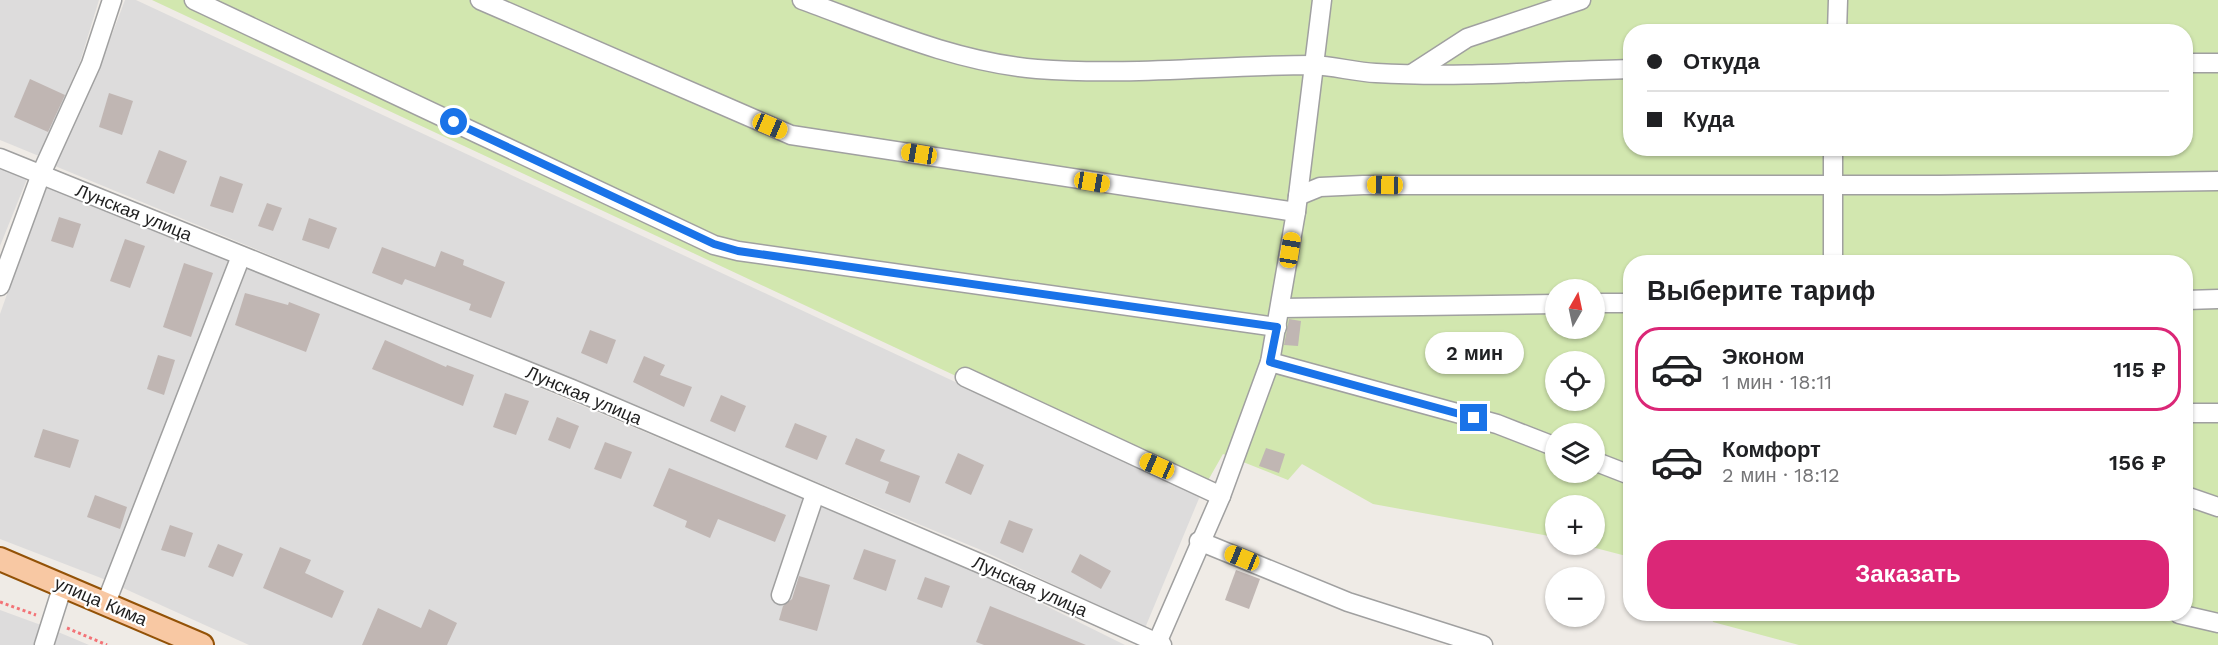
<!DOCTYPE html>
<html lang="ru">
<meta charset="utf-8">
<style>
body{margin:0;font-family:"Work Sans",sans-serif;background:#f2f2f2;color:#202124;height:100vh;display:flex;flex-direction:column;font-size:22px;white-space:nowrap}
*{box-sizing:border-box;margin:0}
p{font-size:20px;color:#757577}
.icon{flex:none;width:33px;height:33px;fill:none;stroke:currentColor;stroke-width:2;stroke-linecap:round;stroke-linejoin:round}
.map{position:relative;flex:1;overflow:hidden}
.panel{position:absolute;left:1623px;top:255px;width:570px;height:366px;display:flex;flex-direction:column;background:#fff;border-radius:24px;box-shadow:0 2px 4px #0004}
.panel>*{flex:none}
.banner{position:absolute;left:1623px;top:24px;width:570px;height:132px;border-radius:24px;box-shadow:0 2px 4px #0004;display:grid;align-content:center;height:132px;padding:0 24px;background:#fff}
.needle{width:39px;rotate:9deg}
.tools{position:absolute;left:1545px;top:279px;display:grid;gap:12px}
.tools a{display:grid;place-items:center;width:60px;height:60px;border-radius:50%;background:#fff;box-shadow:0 2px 4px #0004;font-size:30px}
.end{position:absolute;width:27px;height:27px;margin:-14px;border:8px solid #1a73e8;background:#fff;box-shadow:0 0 0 3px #fff}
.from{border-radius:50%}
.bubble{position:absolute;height:42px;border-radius:21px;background:#fff;box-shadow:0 2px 4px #0004;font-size:20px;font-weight:600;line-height:42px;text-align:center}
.car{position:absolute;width:18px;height:36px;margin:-18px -9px;border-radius:8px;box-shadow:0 0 4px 2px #0007;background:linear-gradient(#f5c518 24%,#345 0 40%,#f5c518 0 76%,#345 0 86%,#f5c518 0)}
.banner b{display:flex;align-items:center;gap:21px;height:57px;font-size:22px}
.banner b+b{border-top:2px solid #e0e0e0}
.banner i{width:15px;height:15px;background:#202124}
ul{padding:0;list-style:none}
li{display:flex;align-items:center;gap:18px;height:84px;margin:0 12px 9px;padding:0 12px;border:3px solid transparent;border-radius:24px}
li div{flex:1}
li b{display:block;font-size:22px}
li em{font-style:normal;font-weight:600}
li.on{border-color:#db2777}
li>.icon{width:54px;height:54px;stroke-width:1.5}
h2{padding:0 24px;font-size:27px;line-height:72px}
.primary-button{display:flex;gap:12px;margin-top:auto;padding:12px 24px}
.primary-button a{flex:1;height:69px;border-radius:24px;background:#db2777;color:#fff;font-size:24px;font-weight:600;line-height:69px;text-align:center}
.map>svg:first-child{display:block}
</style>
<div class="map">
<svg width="2218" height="645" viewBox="0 0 2218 645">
<rect width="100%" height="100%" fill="#efebe6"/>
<g fill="#dddcdc">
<path d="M0,0H99L80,62L39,156L0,140Z"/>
<path d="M125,0H136L1200,496L1145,628L981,550L55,166L100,66Z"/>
<path d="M0,168L27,179L0,246Z"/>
<path d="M46,184L269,274L980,573L1125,645H249L101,578L0,539V314Z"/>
<path d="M0,610L41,625L35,645H0Z"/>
<path d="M51,629L89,645H46Z"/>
</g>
<path fill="#d2e7af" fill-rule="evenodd" d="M152,0H2218V645H1799L1713,622L1711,614H2186V262H1630V557L1584,545L1594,544V506H1556L1555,537L1373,504L1302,464L1288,480L1223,454L1202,491ZM1630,32H2186V148H1630ZM1556,290H1594V328H1556ZM1556,362H1594V400H1556ZM1556,434H1594V472H1556Z"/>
<g fill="#c0b6b3">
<path d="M30,79L65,95L48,132L14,117Z"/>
<path d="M109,93L133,101L122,135L99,127Z"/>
<path d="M159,150L187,161L174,194L146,183Z"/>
<path d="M220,176L243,184L233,213L210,206Z"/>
<path d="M267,203L282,208L273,231L258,226Z"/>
<path d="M59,217L81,224L73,248L51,241Z"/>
<path d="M309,218L337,228L329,249L302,240Z"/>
<path d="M125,239L145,246L130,288L110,281Z"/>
<path d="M382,247L435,267L441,251L464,260L463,265L505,282L491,318L469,310L471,304L405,279L402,285L372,273Z"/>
<path d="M184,263L213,273L191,337L163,327Z"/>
<path d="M245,293L288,305L289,302L320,314L306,352L235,325Z"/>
<path d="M1289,319L1301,321L1298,346L1284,345Z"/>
<path d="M590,330L616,340L607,364L581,353Z"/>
<path d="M385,340L446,367L447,365L474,375L463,406L372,369Z"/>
<path d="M158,355L175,360L164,395L147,389Z"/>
<path d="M644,356L665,365L660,375L692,387L684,407L633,382Z"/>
<path d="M505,393L529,401L516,435L493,427Z"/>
<path d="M721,395L746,406L735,432L710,421Z"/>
<path d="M557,417L579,426L570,449L548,440Z"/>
<path d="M795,423L827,436L817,460L785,447Z"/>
<path d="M43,429L79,440L70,468L34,457Z"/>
<path d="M856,438L885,450L880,461L920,476L910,503L885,493L889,482L845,464Z"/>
<path d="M605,442L632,452L621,479L594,469Z"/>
<path d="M1266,448L1285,454L1279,473L1259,466Z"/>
<path d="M958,453L984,465L971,495L945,483Z"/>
<path d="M669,468L786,515L775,542L718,519L710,538L685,527L687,521L653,506Z"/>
<path d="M95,495L127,507L120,529L87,517Z"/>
<path d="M1009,520L1033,529L1023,553L1000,543Z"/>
<path d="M170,525L193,533L185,557L161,550Z"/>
<path d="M218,544L243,554L233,577L208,567Z"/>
<path d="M280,547L311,560L305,573L344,591L332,618L263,588Z"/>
<path d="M864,549L896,560L886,591L853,579Z"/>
<path d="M1080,554L1111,571L1101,589L1071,572Z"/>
<path d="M1236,570L1260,579L1249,609L1225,600Z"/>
<path d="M799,576L830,585L817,631L779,620L783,606L792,599Z"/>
<path d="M925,577L950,586L942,608L917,599Z"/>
<path d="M990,606L1035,624L1086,645H984L976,642Z"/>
<path d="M378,608L421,628L429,609L457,623L447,645H362Z"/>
</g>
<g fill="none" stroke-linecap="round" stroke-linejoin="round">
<g stroke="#a0a0a0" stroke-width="21">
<g id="minor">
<path d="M194,0L714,245L738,251L1277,327"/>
<path d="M480,0L791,135L1296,212"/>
<path d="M802,0C879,28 955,62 1037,69C1129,76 1221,65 1313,65C1334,66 1355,72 1376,73C1460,78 1547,71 1630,69"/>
<path d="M1837,32L1838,0"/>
<path d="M2186,63H2218"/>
<path d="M1413,73L1467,38L1581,0"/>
<path d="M0,158L572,389L986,566L1162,645"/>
<path d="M1298,196L1320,187L1363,185H1940L2218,181"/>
<path d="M1833,262V148"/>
<path d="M0,286L41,174L91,64L112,0"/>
<path d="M2186,300L2218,299"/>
<path d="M1594,303H1630"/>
<path d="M1281,308L1556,304"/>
<path d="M1270,362L1497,424L1556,447"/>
<path d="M965,377L1221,496"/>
<path d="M2186,413H2218"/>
<path d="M1594,461L1630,475"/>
<path d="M2186,496L2218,507"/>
<path d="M1199,541L1348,602L1483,645"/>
<path d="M781,595L815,494"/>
<path d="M106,603L241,256"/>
<path d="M2179,614L2218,623"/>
<path d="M1157,643L1221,496L1270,362L1296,212L1322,0"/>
<path d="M44,645L63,585"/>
</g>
</g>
<g stroke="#935207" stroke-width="26">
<path id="major" d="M0,559L202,645"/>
</g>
<g stroke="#f37377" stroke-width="3" stroke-dasharray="3 3" stroke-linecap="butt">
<path d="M0,602L36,615"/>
<path d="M67,628L107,645"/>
</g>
<use href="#minor" stroke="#fff" stroke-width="18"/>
<use href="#major" stroke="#f8c8a3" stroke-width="22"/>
</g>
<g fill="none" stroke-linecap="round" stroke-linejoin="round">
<path stroke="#1a73e8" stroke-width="8" d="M454,122L714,244L738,251L1277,327L1270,362L1474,418"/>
</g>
<g text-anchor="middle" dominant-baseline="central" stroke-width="4.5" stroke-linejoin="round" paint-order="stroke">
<g font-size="18" fill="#1f1f1f" stroke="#fff">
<text transform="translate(134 212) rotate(22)">Лунская улица</text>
<text transform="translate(584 395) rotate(23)">Лунская улица</text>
<text transform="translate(1030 586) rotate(24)">Лунская улица</text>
<text transform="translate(101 601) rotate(23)">улица Кима</text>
</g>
</g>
</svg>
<div class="tools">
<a><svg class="needle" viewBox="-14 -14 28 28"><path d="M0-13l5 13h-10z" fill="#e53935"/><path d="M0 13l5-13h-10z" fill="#757577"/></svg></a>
<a><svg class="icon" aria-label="locate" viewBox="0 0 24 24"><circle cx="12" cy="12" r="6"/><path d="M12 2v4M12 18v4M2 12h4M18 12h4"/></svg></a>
<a><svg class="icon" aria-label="layers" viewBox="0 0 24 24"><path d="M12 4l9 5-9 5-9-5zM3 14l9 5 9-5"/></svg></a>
<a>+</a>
<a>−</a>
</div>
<i class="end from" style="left:454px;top:122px"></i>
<i class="end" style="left:1474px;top:418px"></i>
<div class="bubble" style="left:1425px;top:332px;width:99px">2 мин</div>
<i class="car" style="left:770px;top:126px;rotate:113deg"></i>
<i class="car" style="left:919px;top:154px;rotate:279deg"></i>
<i class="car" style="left:1092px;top:182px;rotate:99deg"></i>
<i class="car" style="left:1385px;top:185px;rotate:271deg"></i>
<i class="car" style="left:1290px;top:250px;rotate:9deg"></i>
<i class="car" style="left:1157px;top:466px;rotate:294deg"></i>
<i class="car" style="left:1242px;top:558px;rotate:292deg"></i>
<div class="banner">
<b><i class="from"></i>Откуда</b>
<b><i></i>Куда</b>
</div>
<section class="panel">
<h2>Выберите тариф</h2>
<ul>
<li class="on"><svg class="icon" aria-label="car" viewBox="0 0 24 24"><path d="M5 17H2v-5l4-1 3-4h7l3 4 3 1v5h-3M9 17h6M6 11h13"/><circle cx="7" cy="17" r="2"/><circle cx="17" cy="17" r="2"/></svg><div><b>Эконом</b><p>1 мин · 18:11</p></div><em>115 ₽</em></li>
<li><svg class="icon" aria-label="car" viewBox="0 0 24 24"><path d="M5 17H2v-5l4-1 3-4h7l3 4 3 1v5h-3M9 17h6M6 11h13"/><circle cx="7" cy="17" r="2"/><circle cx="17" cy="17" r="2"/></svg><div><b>Комфорт</b><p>2 мин · 18:12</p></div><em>156 ₽</em></li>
</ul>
<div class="primary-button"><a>Заказать</a></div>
</section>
</div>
